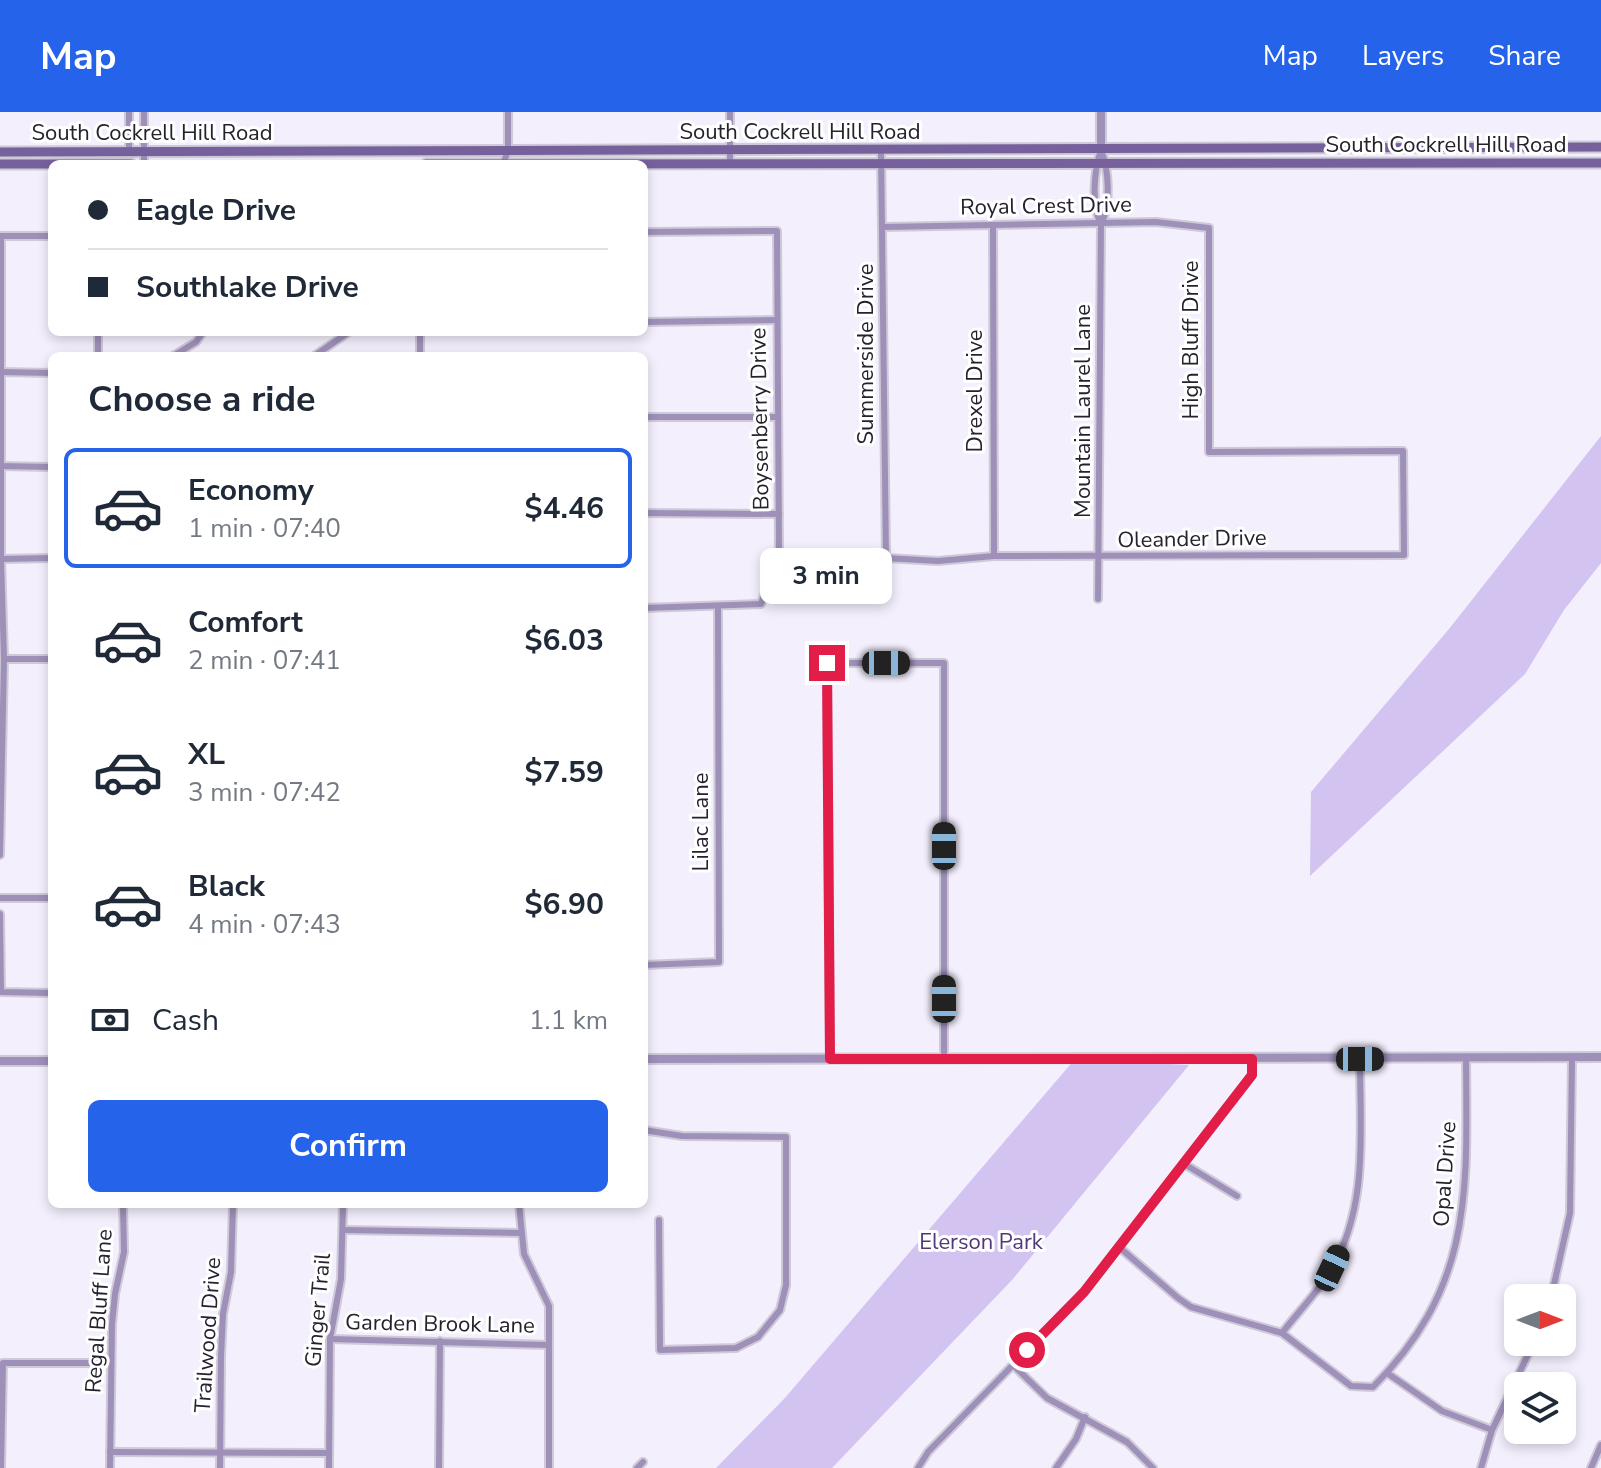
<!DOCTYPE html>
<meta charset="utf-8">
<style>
body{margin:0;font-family:"Nunito Sans",sans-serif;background:#f2f2f3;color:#1f2937;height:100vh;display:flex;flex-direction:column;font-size:30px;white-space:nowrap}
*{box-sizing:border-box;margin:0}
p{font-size:26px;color:#747a83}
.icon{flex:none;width:44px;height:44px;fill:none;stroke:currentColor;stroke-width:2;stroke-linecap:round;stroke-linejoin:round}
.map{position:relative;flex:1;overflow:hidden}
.side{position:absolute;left:48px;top:240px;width:600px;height:856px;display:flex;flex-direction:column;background:#fff;border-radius:12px;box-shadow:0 4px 12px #0003}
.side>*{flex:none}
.banner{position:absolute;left:48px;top:48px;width:600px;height:176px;border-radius:12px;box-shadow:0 4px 12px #0003;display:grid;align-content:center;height:176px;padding:0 40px;background:#fff}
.needle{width:52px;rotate:90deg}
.controls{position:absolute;left:1504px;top:1172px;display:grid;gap:16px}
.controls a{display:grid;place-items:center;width:72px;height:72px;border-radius:12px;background:#fff;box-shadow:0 4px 12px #0003;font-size:40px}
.end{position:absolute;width:36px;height:36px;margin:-18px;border:10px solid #e11d48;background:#fff;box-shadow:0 0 0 4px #fff}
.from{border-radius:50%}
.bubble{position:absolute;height:56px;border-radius:12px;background:#fff;box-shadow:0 4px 12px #0003;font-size:26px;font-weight:700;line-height:56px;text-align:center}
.car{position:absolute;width:24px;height:48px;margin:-24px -12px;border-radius:10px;box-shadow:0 0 6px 2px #0007;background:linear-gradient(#222 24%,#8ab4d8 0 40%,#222 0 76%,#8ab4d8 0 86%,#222 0)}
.banner b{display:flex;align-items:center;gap:28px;height:76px;font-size:30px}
.banner b+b{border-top:2px solid #e0e1e3}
.banner i{width:20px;height:20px;background:#1f2937}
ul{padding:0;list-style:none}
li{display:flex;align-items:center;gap:24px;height:120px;margin:0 16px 12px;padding:0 24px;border:4px solid transparent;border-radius:12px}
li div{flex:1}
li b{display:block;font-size:30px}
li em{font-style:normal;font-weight:700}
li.current{border-color:#2563eb}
li>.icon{width:72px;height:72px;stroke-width:1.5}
h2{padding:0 40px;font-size:36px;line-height:96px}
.pay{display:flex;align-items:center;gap:20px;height:88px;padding:0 40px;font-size:30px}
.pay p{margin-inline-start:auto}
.button{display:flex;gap:16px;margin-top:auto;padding:16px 40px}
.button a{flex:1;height:92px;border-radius:12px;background:#2563eb;color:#fff;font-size:32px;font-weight:700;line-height:92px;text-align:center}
header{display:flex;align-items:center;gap:48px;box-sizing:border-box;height:112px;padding:0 40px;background:#2563eb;color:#fff}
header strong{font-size:38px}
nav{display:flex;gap:44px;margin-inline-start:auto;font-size:28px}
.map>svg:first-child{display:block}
</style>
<header>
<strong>Map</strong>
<nav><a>Map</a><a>Layers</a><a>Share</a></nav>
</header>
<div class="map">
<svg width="1601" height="1356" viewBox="0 0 1601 1356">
<rect width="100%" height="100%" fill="#f3effd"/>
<g fill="#d2c3f0">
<path d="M1601,324V451L1564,498L1525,562L1310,764L1311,680L1449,517Z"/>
<path d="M1075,947L1189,953L1012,1168L832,1356H716L784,1287Z"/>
</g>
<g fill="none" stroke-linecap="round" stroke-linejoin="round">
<g stroke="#cecad8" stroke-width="10">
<g id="minor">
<path d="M129,0V40"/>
<path d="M144,0V52"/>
<path d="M730,0V52"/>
<path d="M881,38L886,446L938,449L994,444L1404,443L1403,339L1209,340V116L1156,110L884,115"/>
<path d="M503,52L508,39V0"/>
<path d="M1101,112C1111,93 1109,58 1101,38"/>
<path d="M993,113L994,444"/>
<path d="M644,120L777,119L779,442L761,492L644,496"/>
<path d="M644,210L777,208"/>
<path d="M98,220V244"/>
<path d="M173,244L196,230L203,220"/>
<path d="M314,244L349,220"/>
<path d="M420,244V220"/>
<path d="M1,260L52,261"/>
<path d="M644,305H777"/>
<path d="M0,354L52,355"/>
<path d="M644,401L779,402"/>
<path d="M1,447L52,446"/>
<path d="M1098,487L1101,112C1091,93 1094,58 1101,38"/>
<path d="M4,547H52"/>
<path d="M0,743L4,547L1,447V124H52"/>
<path d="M0,786H52"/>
<path d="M0,802L1,880L52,881"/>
<path d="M644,853L719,850L718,495"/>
<path d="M830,947L827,551H944V947"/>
<path d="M644,1018L682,1024L786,1025V1173L780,1198L758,1225L736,1236L660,1238L659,1108"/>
<path d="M1186,1053L1237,1084"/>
<path d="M519,1092L524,1142L549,1194V1356"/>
<path d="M343,1118L520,1121"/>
<path d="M1119,1135L1178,1186L1191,1195L1282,1221L1351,1274L1373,1275C1474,1174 1467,1078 1466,947"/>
<path d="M1551,1186L1570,1101L1572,946"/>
<path d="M1282,1221C1298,1200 1318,1180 1331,1158C1369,1094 1360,1018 1360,947"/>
<path d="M330,1227L549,1233"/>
<path d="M1013,1253L1047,1286L1127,1330L1153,1356"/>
<path d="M1387,1261L1442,1299L1492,1318"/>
<path d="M110,1340L329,1341"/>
<path d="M1,1356L3,1251H111"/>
<path d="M110,1356L112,1212L115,1182L124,1140L123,1092"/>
<path d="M220,1356L221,1244L223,1202L231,1160L233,1092"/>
<path d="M329,1356L330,1227L341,1167L343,1092"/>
<path d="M439,1356L440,1229"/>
<path d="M637,1356L643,1350"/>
<path d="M918,1356L928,1340L1084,1180L1252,963V947"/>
<path d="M1056,1356L1076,1327L1085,1305"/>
<path d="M1481,1356L1492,1318L1534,1230"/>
<path d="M1591,1356L1601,1333"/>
</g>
</g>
<g stroke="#cecad8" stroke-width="12">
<g id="tertiary">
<path d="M1101,38V0"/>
<path d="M644,947L1601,945"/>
<path d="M0,949H52"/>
</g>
</g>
<g stroke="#cecad8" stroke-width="13">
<g id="secondary">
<path d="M0,40L1601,35"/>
<path d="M0,52H131"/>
<path d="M426,52L1601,51"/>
</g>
</g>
<use href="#minor" stroke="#9f90ba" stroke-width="6"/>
<use href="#tertiary" stroke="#9f90ba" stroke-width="8"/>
<use href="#secondary" stroke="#77619d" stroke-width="9"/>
</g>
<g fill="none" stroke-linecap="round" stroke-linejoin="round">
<path stroke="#e11d48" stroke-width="10" d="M827,551L830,947H1252V963L1084,1180L1027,1238"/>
</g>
<g text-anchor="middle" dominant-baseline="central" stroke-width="6" stroke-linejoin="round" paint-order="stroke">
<g font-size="22" fill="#25212d" stroke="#fff">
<text x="800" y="20">South Cockrell Hill Road</text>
<text x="152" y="21">South Cockrell Hill Road</text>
<text x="1446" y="33">South Cockrell Hill Road</text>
<text transform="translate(1046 94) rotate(-1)">Royal Crest Drive</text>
<text transform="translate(1191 228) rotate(-90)">High Bluff Drive</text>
<text transform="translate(866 242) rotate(-90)">Summerside Drive</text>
<text transform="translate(975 279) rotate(-90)">Drexel Drive</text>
<text transform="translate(1083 299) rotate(-90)">Mountain Laurel Lane</text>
<text transform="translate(760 307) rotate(-91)">Boysenberry Drive</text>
<text transform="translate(1192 427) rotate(-1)">Oleander Drive</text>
<text transform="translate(701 710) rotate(-90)">Lilac Lane</text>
<text transform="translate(1445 1062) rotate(-86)">Opal Drive</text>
<text transform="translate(318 1198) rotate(-85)">Ginger Trail</text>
<text transform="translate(99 1199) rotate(-86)">Regal Bluff Lane</text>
<text transform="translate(440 1212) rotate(1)">Garden Brook Lane</text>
<text transform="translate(208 1223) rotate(-86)">Trailwood Drive</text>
</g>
<g font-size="22" fill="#52377a" stroke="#fff">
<text x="981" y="1130">Elerson Park</text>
</g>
</g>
</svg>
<div class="controls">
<a><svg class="needle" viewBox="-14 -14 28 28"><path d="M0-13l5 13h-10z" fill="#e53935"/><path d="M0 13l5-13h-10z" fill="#747a83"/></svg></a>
<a><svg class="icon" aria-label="layers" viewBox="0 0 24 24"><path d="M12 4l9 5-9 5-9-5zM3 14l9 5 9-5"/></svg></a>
</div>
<i class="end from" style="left:1027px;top:1238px"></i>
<i class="end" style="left:827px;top:551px"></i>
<div class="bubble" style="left:760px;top:436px;width:132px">3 min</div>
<i class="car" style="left:886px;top:551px;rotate:90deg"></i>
<i class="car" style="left:944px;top:734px;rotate:0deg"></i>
<i class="car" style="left:944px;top:887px;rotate:0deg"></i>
<i class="car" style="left:1360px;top:947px;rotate:90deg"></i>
<i class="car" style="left:1332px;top:1156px;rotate:25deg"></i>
<div class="banner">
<b><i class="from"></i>Eagle Drive</b>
<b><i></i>Southlake Drive</b>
</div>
<section class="side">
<h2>Choose a ride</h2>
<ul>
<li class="current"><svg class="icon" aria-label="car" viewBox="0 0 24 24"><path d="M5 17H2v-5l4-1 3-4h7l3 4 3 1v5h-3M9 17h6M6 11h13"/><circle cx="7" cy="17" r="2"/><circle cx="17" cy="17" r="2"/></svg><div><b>Economy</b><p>1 min · 07:40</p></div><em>$4.46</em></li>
<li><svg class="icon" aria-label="car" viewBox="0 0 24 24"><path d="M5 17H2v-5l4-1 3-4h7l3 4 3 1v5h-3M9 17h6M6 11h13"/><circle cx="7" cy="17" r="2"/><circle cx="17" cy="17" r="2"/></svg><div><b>Comfort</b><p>2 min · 07:41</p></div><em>$6.03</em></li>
<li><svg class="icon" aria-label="car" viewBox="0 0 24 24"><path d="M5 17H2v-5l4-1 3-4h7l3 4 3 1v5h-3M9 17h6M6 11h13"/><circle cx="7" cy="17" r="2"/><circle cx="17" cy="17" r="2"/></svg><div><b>XL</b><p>3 min · 07:42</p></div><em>$7.59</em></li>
<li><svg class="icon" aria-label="car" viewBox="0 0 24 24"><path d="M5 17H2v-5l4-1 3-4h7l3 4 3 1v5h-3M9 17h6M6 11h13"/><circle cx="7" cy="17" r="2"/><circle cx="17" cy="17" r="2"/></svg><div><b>Black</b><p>4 min · 07:43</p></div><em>$6.90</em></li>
</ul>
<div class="pay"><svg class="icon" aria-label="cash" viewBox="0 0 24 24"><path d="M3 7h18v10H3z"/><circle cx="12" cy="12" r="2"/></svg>Cash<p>1.1 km</p></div>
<div class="button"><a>Confirm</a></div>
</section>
</div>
